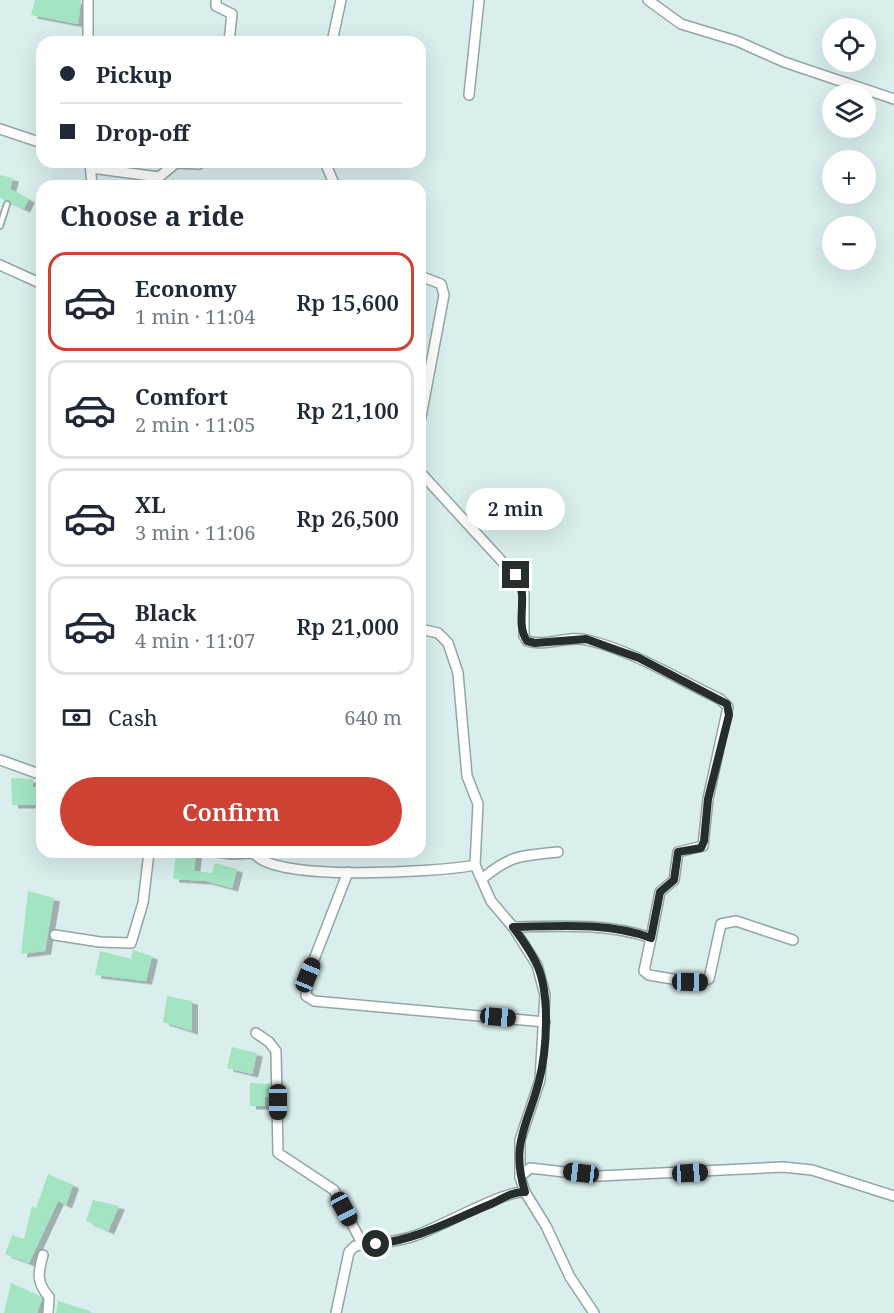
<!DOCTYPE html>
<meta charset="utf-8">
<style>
body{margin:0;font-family:"Noto Serif",serif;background:#f6f6f7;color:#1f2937;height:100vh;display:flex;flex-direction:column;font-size:22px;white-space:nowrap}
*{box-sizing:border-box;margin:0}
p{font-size:20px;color:#747a83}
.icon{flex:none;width:33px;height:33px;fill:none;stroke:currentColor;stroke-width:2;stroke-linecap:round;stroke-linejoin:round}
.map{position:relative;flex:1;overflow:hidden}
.side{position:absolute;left:36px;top:180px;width:390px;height:678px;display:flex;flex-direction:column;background:#fff;border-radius:18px;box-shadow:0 6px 24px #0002}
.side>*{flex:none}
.guide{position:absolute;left:36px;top:36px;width:390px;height:132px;border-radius:18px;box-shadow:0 6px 24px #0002;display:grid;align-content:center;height:132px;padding:0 24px;background:#fff}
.controls{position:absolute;left:822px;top:18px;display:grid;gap:12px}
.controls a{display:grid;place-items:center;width:54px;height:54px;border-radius:50%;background:#fff;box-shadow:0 6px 24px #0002;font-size:30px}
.end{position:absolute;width:27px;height:27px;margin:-14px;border:8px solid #252e2d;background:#fff;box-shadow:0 0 0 3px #fff}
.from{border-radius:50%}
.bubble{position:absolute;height:42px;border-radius:21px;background:#fff;box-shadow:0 6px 24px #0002;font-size:20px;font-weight:600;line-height:42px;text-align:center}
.car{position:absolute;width:18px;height:36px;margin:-18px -9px;border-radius:8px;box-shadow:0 0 4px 2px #0007;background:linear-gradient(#222 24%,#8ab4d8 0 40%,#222 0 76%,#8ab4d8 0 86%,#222 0)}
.guide b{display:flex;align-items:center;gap:21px;height:57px;font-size:22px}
.guide b+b{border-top:2px solid #e0e1e3}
.guide i{width:15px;height:15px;background:#1f2937}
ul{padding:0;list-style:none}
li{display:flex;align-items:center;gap:18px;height:99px;margin:0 12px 9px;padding:0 12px;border:3px solid #e0e1e3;border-radius:18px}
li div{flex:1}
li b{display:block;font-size:22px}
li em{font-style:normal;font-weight:600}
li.current{border-color:#ce4133}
li>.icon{width:54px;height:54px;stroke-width:1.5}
h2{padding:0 24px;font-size:27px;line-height:72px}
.pay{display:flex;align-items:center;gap:15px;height:66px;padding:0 24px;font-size:22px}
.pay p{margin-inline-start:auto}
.primary-button{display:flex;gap:12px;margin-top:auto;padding:12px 24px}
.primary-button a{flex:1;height:69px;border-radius:36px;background:#ce4133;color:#fff;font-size:24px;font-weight:600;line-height:69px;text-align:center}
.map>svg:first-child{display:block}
</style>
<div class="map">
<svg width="894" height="1313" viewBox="0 0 894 1313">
<defs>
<filter id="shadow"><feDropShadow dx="6" dy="3.5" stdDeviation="0" flood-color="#0004"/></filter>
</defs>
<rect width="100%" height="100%" fill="#d9eeed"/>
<g fill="#a3e5c2" filter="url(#shadow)">
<path d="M35,0H81L78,24L31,15Z"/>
<path d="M0,175L13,178L10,189L29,199L24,209L0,198Z"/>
<path d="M11,778L33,779V787H42V805H12Z"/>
<path d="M176,852L196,854L194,871L212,873L215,863L237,869L232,888L206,881L173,879Z"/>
<path d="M28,891L54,898L45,951L21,954Z"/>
<path d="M133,950L152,956L146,981L95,975L100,951L131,959Z"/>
<path d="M167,996L192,1001V1031L163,1022Z"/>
<path d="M232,1047L257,1053L252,1074L227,1068Z"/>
<path d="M250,1083L270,1084V1097H265V1106H250Z"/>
<path d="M48,1174L73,1185L66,1205L58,1201L29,1263L5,1254L12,1235L24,1239L32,1206L36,1208Z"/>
<path d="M93,1200L119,1206L108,1231L86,1221Z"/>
<path d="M11,1283L40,1296L42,1299L37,1313H4Z"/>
<path d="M58,1301L90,1311V1313H56Z"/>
</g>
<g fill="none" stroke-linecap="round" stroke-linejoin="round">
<g stroke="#92a6a5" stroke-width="8">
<g id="service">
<path d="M0,226L7,204"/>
<path d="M201,852L232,856L255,855"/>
</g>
</g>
<g stroke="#92a6a5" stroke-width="12">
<g id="minor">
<path d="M216,0V6L232,14L229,42"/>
<path d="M648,0L681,24L737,41L784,62L894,99"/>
<path d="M88,42V0"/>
<path d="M332,42L341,0"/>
<path d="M469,95L479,0"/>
<path d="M0,129L42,143"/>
<path d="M90,162L92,186"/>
<path d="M325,162L335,186"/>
<path d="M91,168L159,177L176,163L199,164"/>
<path d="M0,265L42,284"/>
<path d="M420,276L441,284L444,295L420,422"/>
<path d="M420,472L520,581L524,594V636L527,641C547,647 568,635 587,640C634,651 677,679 720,699L728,707L708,799L703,846L678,852L674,880L660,892L651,938C608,923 559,926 513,927"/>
<path d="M420,629L438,633L448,643L458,673L467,776L478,804L475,865"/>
<path d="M0,760L42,775"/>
<path d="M254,852C267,883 442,872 475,865L491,901L513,927L537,965L545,995L540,1080L520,1140V1177L525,1192L546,1226L570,1277L594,1313"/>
<path d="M348,872L308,975L306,996L314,1001L545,1022"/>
<path d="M483,878C512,854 522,856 558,852"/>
<path d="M55,935L100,942L131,943L143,903L149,852"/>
<path d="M651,938L644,971L649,975L690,982L709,979L721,924L736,921L793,940"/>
<path d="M256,1033L269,1042L276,1051L278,1153L334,1190L363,1245"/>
<path d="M520,1177L530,1168L599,1176L783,1167L812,1170L894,1196"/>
<path d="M43,1255C38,1273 36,1282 49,1297L48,1313"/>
<path d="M336,1313L349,1252L355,1246C375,1243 395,1243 414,1236C442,1227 501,1191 525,1192"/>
</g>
</g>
<use href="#service" stroke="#fff" stroke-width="4.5"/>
<use href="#minor" stroke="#fff" stroke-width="9"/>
</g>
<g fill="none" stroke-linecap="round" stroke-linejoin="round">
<path stroke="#252e2d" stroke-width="8" d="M376,1244C417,1240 454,1219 491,1204C504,1198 511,1192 525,1192C510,1143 528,1125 539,1081C547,1050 550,996 538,967C532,953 522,939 513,927C559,926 608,922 651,938L660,892L674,880L678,852L701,848L704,841L708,799L729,715L727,704L639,658L586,639L535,643L527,641C514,622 530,596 516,575"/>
</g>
</svg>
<div class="controls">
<a><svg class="icon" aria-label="locate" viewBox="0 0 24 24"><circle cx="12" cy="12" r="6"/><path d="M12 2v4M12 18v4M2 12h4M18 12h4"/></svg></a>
<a><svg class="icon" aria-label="layers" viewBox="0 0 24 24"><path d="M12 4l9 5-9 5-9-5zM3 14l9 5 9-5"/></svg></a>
<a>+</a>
<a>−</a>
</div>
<i class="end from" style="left:376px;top:1244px"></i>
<i class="end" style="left:516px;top:575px"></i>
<div class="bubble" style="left:466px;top:488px;width:99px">2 min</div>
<i class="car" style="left:308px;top:975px;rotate:22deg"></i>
<i class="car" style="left:690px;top:982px;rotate:91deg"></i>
<i class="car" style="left:498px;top:1017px;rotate:95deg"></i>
<i class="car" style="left:278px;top:1102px;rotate:180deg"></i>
<i class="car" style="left:581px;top:1173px;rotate:277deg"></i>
<i class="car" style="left:690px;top:1173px;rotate:87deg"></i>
<i class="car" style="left:344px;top:1209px;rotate:152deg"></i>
<div class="guide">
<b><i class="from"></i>Pickup</b>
<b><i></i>Drop-off</b>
</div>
<section class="side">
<h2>Choose a ride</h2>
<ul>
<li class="current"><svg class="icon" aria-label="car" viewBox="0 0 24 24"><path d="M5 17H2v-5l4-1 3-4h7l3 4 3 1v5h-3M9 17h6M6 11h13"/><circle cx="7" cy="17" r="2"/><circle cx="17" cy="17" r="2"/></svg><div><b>Economy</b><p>1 min · 11:04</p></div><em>Rp 15,600</em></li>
<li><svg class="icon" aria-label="car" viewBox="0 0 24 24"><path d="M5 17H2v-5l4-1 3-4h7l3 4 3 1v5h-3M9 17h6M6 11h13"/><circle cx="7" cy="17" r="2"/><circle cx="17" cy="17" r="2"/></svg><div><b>Comfort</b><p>2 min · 11:05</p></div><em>Rp 21,100</em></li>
<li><svg class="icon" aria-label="car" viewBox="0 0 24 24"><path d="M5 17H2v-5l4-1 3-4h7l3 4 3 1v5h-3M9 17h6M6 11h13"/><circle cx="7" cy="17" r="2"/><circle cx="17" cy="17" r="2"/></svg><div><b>XL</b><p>3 min · 11:06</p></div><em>Rp 26,500</em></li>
<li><svg class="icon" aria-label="car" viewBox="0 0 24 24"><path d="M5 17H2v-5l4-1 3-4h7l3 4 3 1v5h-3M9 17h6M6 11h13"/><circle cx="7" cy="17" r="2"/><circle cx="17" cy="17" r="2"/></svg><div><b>Black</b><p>4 min · 11:07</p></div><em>Rp 21,000</em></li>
</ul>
<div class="pay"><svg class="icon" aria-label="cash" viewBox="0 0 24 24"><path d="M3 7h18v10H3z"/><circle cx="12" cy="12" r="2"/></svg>Cash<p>640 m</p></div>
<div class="primary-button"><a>Confirm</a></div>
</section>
</div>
